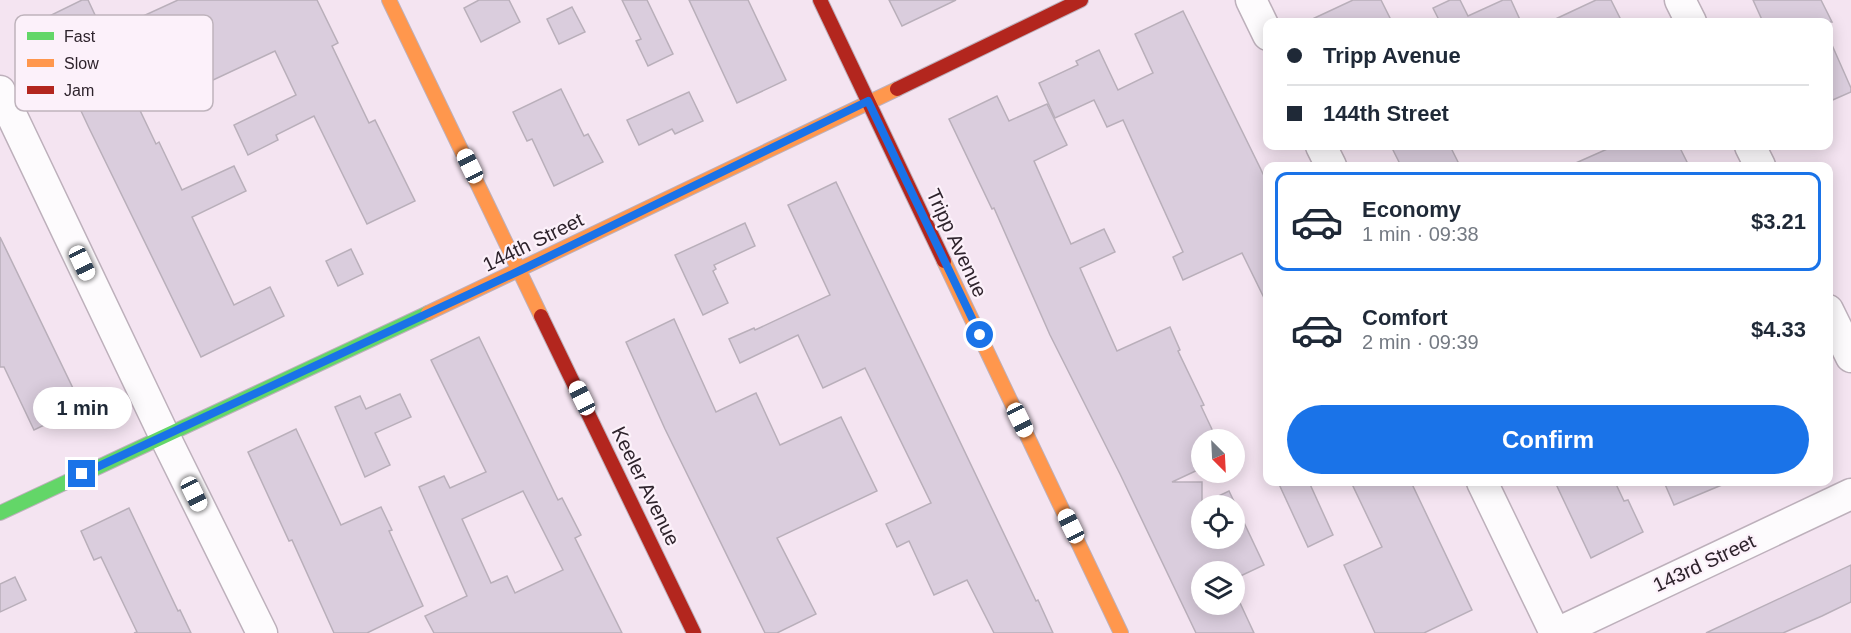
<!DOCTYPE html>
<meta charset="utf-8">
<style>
body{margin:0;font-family:Helvetica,sans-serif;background:#f6f6f7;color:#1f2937;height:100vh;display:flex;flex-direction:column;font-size:22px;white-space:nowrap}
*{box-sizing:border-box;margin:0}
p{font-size:20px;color:#747a83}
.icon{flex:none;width:33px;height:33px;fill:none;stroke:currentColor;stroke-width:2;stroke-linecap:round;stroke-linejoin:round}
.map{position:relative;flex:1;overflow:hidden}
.side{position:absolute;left:1263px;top:162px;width:570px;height:324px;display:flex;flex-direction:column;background:#fff;border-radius:12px;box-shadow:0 3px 15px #0003}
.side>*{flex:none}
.banner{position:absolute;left:1263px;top:18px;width:570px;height:132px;border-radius:12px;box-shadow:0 3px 15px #0003;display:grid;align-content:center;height:132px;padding:0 24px;background:#fff}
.needle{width:39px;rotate:156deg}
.fabs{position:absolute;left:1191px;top:429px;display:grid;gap:12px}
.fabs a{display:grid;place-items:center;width:54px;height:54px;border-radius:50%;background:#fff;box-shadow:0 3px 15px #0003;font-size:30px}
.end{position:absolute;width:27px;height:27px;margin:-14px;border:8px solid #1a73e8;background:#fff;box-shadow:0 0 0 3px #fff}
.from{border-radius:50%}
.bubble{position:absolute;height:42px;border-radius:21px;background:#fff;box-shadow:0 3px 15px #0003;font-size:20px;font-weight:700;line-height:42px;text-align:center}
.car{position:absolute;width:18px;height:36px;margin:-18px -9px;border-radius:8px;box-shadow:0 0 4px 2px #0007;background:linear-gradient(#fff 24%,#345 0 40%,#fff 0 76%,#345 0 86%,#fff 0)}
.banner b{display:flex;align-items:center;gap:21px;height:57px;font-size:22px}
.banner b+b{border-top:2px solid #e0e1e3}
.banner i{width:15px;height:15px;background:#1f2937}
ul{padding:10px 0 0;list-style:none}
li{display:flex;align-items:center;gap:18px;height:99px;margin:0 12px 9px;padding:0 12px;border:3px solid transparent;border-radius:12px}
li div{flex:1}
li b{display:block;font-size:22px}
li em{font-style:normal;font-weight:700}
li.on{border-color:#1a73e8}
li>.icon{width:54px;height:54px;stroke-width:1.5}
.cta{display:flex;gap:12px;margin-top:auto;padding:12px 24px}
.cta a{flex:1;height:69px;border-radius:36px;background:#1a73e8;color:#fff;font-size:24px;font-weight:700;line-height:69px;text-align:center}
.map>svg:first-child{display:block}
</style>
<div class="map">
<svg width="1851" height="633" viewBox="0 0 1851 633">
<rect width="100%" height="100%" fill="#f4e4f1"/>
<g fill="#dacddd" stroke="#b9afba" stroke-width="1.5" fill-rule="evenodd">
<path d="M82,0H88L104,34L178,0H317L338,43L332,46L369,123L375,120L415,201L367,224L314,116L276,135L278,140L248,155L234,125L296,95L275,51L179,96L154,42L116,60L156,144L159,142L182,190L234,166L246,191L192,217L234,305L270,287L284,316L201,357L89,128L39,21Z"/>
<path d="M479,0H509L520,22L481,42L464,8Z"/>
<path d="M622,0H647L673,54L648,66L636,41L641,39Z"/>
<path d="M689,0H748L786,80L737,103Z"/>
<path d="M889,0H956L902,26Z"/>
<path d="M1353,0H1381L1392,22H1306Z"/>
<path d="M1450,0H1460L1468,16L1503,0H1511L1521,22H1440L1433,8Z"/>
<path d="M1596,0H1611L1622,22H1549Z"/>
<path d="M1753,0H1821L1832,22H1763Z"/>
<path d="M572,7L585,32L559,44L547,19Z"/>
<path d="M1183,11L1268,184V306L1242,253L1183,280L1173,257L1183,252L1123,120L1107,127L1094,100L1055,118L1039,83L1078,65L1076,61L1099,50L1118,90L1153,73L1135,34Z"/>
<path d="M1828,36L1851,88V92L1828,102Z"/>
<path d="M561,89L584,136L588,134L603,162L554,186L532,139L527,141L513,112Z"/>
<path d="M689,92L703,121L675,134L672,129L639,145L627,120Z"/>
<path d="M997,96L1009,121L1047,104L1067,145L1034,161L1071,244L1104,229L1115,252L1080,268L1117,351L1170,327L1180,350L1178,351L1204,405L1201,406L1217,440H1202V468L1172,482H1202V504L1229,491L1264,565L1234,579V572H1202V604H1234V590L1254,633H1196L1120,474L1050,335L994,208L992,209L949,119ZM1202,506H1234V538H1202Z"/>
<path d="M1391,146H1450L1460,166H1401Z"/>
<path d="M1614,146H1679L1689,166H1569Z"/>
<path d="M836,182L1036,601L1038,600L1053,633H994L967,580L934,595L909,541L897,547L886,524L931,503L865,368L823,388L798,335L740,363L729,339L754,328L755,330L830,295L788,205Z"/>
<path d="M745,223L755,246L714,265L716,269L713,271L728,303L703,315L675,255Z"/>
<path d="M0,237L82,407L34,430L4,367H0Z"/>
<path d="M351,249L363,274L338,286L326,261Z"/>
<path d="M674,319L716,412L756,393L780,445L841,417L877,491L777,538L816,614L777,633H765L665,429L626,342Z"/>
<path d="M479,337L558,500L562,498L581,535L575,538L622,633H434L425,616L467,596L419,487L444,476L450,488L486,472L431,360ZM523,491L563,570L515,593L507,576L491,583L462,519Z"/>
<path d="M400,394L411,417L375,433L390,465L365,477L335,407L360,396L366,409Z"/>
<path d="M296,429L341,525L381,507L392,530L389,531L423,606L367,633H334L292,540L289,541L248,452Z"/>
<path d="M1278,482H1309L1333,535L1308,547Z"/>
<path d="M1351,482H1411L1472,610L1424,633H1375L1344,565L1382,547Z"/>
<path d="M1555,482H1615L1624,501L1628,500L1643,532L1591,558Z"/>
<path d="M1664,482H1729L1674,505Z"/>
<path d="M129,508L178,611L180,610L191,633H134L137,632L101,557L94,560L81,531Z"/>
<path d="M1851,565V602L1822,616L1783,633H1706Z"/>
<path d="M15,577L26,600L0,612V584Z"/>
</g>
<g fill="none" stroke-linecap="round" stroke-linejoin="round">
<g stroke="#bdb0bb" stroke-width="33">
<g id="street">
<path d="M1251,0L1268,35"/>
<path d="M1680,0L1691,22"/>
<path d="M0,91L164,435L262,633"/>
<path d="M1321,146L1331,166"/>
<path d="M1750,146L1760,166"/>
<path d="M1828,310L1851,357"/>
<path d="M1482,482L1555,633"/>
<path d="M1557,633L1851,494"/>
</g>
</g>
<g stroke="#bdb0bb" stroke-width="16">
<path id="fast" d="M0,513L428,313"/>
</g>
<g stroke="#bdb0bb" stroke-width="16">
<g id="slow">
<path d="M389,0L541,316"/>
<path d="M944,261L1121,633"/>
<path d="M428,313L897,89"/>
</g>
</g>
<g stroke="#bdb0bb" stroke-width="16">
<g id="jam">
<path d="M820,0L944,261"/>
<path d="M897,89L1081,0"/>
<path d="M541,316L694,633"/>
</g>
</g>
<use href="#street" stroke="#fdfbfd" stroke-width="30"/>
<use href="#fast" stroke="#63d668" stroke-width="14"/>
<use href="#slow" stroke="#ff974d" stroke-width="14"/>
<use href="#jam" stroke="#b3261e" stroke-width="14"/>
</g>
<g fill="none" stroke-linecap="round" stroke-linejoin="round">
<path stroke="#1a73e8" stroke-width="8" d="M82,474L521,270L868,101L980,335"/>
</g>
<g text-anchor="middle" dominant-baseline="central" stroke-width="4.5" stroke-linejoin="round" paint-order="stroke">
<g font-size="20" fill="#2e232c" stroke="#fcf1fa">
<text transform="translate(533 242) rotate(-26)">144th Street</text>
<text transform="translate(957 243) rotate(65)">Tripp Avenue</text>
<text transform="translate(646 486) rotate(64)">Keeler Avenue</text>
<text transform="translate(1704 563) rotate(-25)">143rd Street</text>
</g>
</g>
<rect x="15" y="15" width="198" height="96" rx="9" fill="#fcf1fa" stroke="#beb3bc" stroke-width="1.5"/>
<rect x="27" y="32" width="27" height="8" fill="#63d668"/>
<rect x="27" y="59" width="27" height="8" fill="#ff974d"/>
<rect x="27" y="86" width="27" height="8" fill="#b3261e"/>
<g font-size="16" fill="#2e232c">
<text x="64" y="42">Fast</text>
<text x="64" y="69">Slow</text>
<text x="64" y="96">Jam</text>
</g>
</svg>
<div class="fabs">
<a><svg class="needle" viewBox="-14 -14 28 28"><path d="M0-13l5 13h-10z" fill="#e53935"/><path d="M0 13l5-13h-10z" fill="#747a83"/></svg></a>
<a><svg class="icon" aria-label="locate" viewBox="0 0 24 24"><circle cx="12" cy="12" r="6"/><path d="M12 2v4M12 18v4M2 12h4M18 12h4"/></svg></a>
<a><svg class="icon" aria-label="layers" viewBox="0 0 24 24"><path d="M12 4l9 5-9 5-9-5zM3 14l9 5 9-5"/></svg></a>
</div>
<i class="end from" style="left:980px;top:335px"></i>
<i class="end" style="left:82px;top:474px"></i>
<div class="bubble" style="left:33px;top:387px;width:99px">1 min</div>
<i class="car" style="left:470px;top:166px;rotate:334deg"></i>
<i class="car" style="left:82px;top:263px;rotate:155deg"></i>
<i class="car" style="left:582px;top:398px;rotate:334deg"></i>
<i class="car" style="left:1020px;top:420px;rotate:154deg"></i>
<i class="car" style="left:194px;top:494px;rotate:154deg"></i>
<i class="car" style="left:1071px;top:526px;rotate:334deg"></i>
<div class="banner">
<b><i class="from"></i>Tripp Avenue</b>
<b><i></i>144th Street</b>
</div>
<section class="side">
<ul>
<li class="on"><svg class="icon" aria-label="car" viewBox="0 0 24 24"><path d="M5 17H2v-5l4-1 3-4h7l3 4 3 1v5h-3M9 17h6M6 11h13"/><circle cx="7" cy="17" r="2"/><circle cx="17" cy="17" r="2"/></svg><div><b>Economy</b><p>1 min · 09:38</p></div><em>$3.21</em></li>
<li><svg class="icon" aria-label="car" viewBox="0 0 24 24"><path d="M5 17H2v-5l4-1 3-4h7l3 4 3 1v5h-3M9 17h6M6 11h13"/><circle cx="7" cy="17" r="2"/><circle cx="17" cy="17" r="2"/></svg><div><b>Comfort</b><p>2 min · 09:39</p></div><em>$4.33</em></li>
</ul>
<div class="cta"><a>Confirm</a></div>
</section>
</div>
